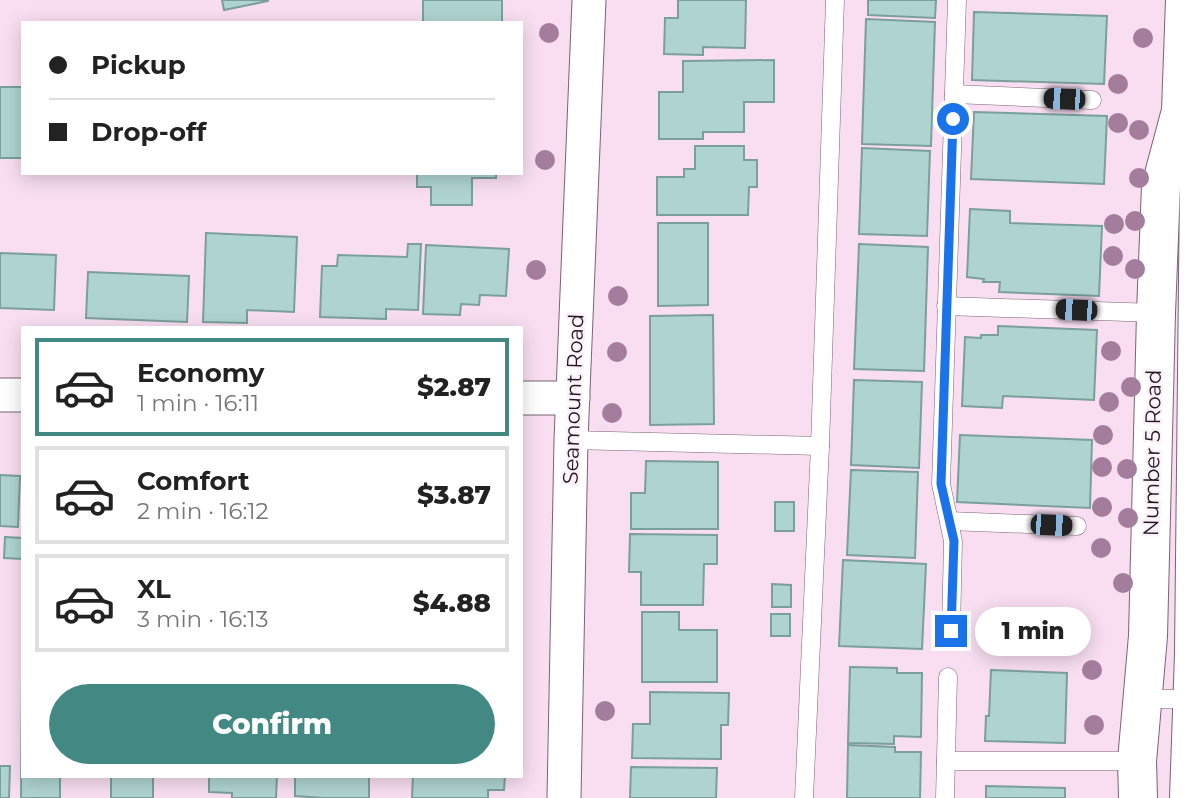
<!DOCTYPE html>
<meta charset="utf-8">
<style>
body{margin:0;font-family:Montserrat,sans-serif;background:#f6f6f6;color:#222;height:100vh;display:flex;flex-direction:column;font-size:26px;white-space:nowrap}
*{box-sizing:border-box;margin:0}
p{font-size:23px;color:#767676}
.icon{flex:none;width:38px;height:38px;fill:none;stroke:currentColor;stroke-width:2;stroke-linecap:round;stroke-linejoin:round}
.map{position:relative;flex:1;overflow:hidden}
.details{position:absolute;left:21px;top:326px;width:502px;height:452px;display:flex;flex-direction:column;background:#fff;border-radius:0px;box-shadow:0 4px 18px #0003}
.details>*{flex:none}
.hud{position:absolute;left:21px;top:21px;width:502px;height:154px;border-radius:0px;box-shadow:0 4px 18px #0003;display:grid;align-content:center;height:154px;padding:0 28px;background:#fff}
.end{position:absolute;width:32px;height:32px;margin:-16px;border:9px solid #1a73e8;background:#fff;box-shadow:0 0 0 4px #fff}
.from{border-radius:50%}
.bubble{position:absolute;height:49px;border-radius:24px;background:#fff;box-shadow:0 4px 18px #0003;font-size:23px;font-weight:800;line-height:49px;text-align:center}
.car{position:absolute;width:21px;height:42px;margin:-21px -10px;border-radius:9px;box-shadow:0 0 5px 2px #0007;background:linear-gradient(#222 24%,#8ab4d8 0 40%,#222 0 76%,#8ab4d8 0 86%,#222 0)}
.hud b{display:flex;align-items:center;gap:24px;height:66px;font-size:26px}
.hud b+b{border-top:2px solid #e0e0e0}
.hud i{width:18px;height:18px;background:#222}
ul{padding:12px 0 0;list-style:none}
li{display:flex;align-items:center;gap:21px;height:98px;margin:0 14px 10px;padding:0 14px;border:4px solid #e0e0e0;border-radius:0px}
li div{flex:1}
li b{display:block;font-size:26px}
li em{font-style:normal;font-weight:800}
li.current{border-color:#428983}
li>.icon{width:63px;height:63px;stroke-width:1.5}
.button{display:flex;gap:14px;margin-top:auto;padding:14px 28px}
.button a{flex:1;height:80px;border-radius:42px;background:#428983;color:#fff;font-size:28px;font-weight:800;line-height:80px;text-align:center}
.map>svg:first-child{display:block}
</style>
<div class="map">
<svg width="1200" height="798" viewBox="0 0 1200 798">
<rect width="100%" height="100%" fill="#f9def2"/>
<g fill="#afd4d0" stroke="#7b9f9b" stroke-width="2">
<path d="M222,0H268V1L224,10Z"/>
<rect x="423" y="0" width="79" height="23"/>
<path d="M678,0H746L745,48L703,47V55L664,54L665,18H678Z"/>
<path d="M868,0H936L935,18L868,15Z"/>
<path d="M974,12L1107,16L1104,84L972,80Z"/>
<path d="M866,19L935,22L931,146L862,144Z"/>
<path d="M774,60V102H744V132H703V139H659V92H683V61Z"/>
<rect x="0" y="87" width="23" height="71"/>
<path d="M974,112L1107,116L1104,184L971,179Z"/>
<path d="M695,146H744V160H757V187H749L748,215H657V177H684V169H695Z"/>
<path d="M862,148L930,151L927,236L859,234Z"/>
<path d="M417,173H496V178H472V205H431V187H417Z"/>
<path d="M970,209L1010,211V223L1102,226L1099,296L999,292L1000,282H983L984,279L967,277Z"/>
<path d="M658,223H708V305L658,306Z"/>
<path d="M206,233L297,237L294,312L247,310V323L203,322Z"/>
<path d="M408,244H421L418,310L386,309V319L320,317L322,266H337L338,255L407,257Z"/>
<path d="M859,244L928,247L924,371L854,369Z"/>
<path d="M426,245L509,249L506,296L480,295L479,305L461,304L460,315L423,314Z"/>
<path d="M0,253L56,255L54,310L0,308Z"/>
<path d="M88,272L189,276L187,322L86,318Z"/>
<path d="M713,315L714,424L650,425V316Z"/>
<path d="M998,326L1097,330L1094,400L1003,396L1002,408L962,406L965,337L981,338V335H998Z"/>
<path d="M854,380L922,382L919,468L851,465Z"/>
<path d="M960,435L1092,440L1090,508L957,502Z"/>
<path d="M646,461L718,462V529H631V493H645Z"/>
<path d="M851,470L918,472L915,558L847,555Z"/>
<path d="M0,475L20,476L18,527L0,526Z"/>
<rect x="775" y="502" width="19" height="29"/>
<path d="M630,534L717,535V564H704L703,605H641V572H629Z"/>
<path d="M5,537L23,538V559L4,558Z"/>
<path d="M843,560L926,564L922,649L839,646Z"/>
<path d="M772,584L791,585V607H772Z"/>
<path d="M642,612H679V630H717V682H642Z"/>
<rect x="771" y="614" width="19" height="22"/>
<path d="M850,667L897,668V673H922L921,737L894,736V744L848,743Z"/>
<path d="M991,670L1067,673L1065,743L985,741L986,716H989Z"/>
<path d="M22,679L23,775H60V798H21Z"/>
<path d="M650,692L729,693L728,725H721V759L632,758L633,724H650Z"/>
<path d="M848,745L895,747V752H921L920,798H847Z"/>
<path d="M0,766H10L9,798H0Z"/>
<path d="M631,767L717,768L716,798H630Z"/>
<rect x="111" y="775" width="42" height="23"/>
<path d="M209,775H277L276,798H232V793L209,792Z"/>
<path d="M295,775H369V798H323L295,796Z"/>
<path d="M413,775H505L504,790H488V798H412Z"/>
<path d="M986,786L1065,788V798H986Z"/>
</g>
<g fill="none" stroke-linecap="round" stroke-linejoin="round">
<g stroke="#7a6375" stroke-width="19">
<g id="lane">
<path d="M954,94L1092,100"/>
<path d="M946,306L1156,313"/>
<path d="M571,440L820,446"/>
<path d="M949,521L1077,526"/>
<path d="M951,631L953,541L941,484L957,0"/>
<path d="M1143,699H1196"/>
<path d="M946,761H1137"/>
<path d="M804,798L820,446L835,0"/>
<path d="M945,798L948,677"/>
</g>
</g>
<g stroke="#7a6375" stroke-width="35">
<g id="street">
<path d="M0,395H23"/>
<path d="M522,398H573"/>
<path d="M564,798L571,440L589,0"/>
</g>
</g>
<g stroke="#7a6375" stroke-width="40">
<g id="secondary">
<path d="M1182,117L1199,189L1194,654L1189,798"/>
<path d="M1138,798L1137,761L1148,636L1156,313L1161,186L1181,111L1185,0"/>
</g>
</g>
<use href="#lane" stroke="#fff" stroke-width="18"/>
<use href="#street" stroke="#fff" stroke-width="33"/>
<use href="#secondary" stroke="#fff" stroke-width="38"/>
</g>
<g fill="#a47d9c">
<circle cx="549" cy="33" r="10"/>
<circle cx="1143" cy="38" r="10"/>
<circle cx="1118" cy="84" r="10"/>
<circle cx="1118" cy="123" r="10"/>
<circle cx="1139" cy="130" r="10"/>
<circle cx="545" cy="160" r="10"/>
<circle cx="1139" cy="178" r="10"/>
<circle cx="1135" cy="221" r="10"/>
<circle cx="1114" cy="224" r="10"/>
<circle cx="1113" cy="256" r="10"/>
<circle cx="1135" cy="269" r="10"/>
<circle cx="536" cy="270" r="10"/>
<circle cx="618" cy="296" r="10"/>
<circle cx="1111" cy="351" r="10"/>
<circle cx="617" cy="352" r="10"/>
<circle cx="1131" cy="387" r="10"/>
<circle cx="1109" cy="402" r="10"/>
<circle cx="612" cy="413" r="10"/>
<circle cx="1103" cy="435" r="10"/>
<circle cx="1102" cy="467" r="10"/>
<circle cx="1127" cy="469" r="10"/>
<circle cx="1102" cy="507" r="10"/>
<circle cx="1128" cy="518" r="10"/>
<circle cx="1101" cy="548" r="10"/>
<circle cx="1123" cy="583" r="10"/>
<circle cx="1092" cy="670" r="10"/>
<circle cx="605" cy="711" r="10"/>
<circle cx="1094" cy="725" r="10"/>
</g>
<g fill="none" stroke-linecap="round" stroke-linejoin="round">
<path stroke="#1a73e8" stroke-width="9" d="M951,631L954,541L941,484L953,119"/>
</g>
<g text-anchor="middle" dominant-baseline="central" stroke-width="5" stroke-linejoin="round" paint-order="stroke">
<g font-size="21" fill="#221920" stroke="#fcf1f9">
<text transform="translate(573 399) rotate(-88)">Seamount Road</text>
<text transform="translate(1152 453) rotate(-89)">Number 5 Road</text>
</g>
</g>
</svg>
<i class="end from" style="left:953px;top:119px"></i>
<i class="end" style="left:951px;top:631px"></i>
<div class="bubble" style="left:975px;top:607px;width:116px">1 min</div>
<i class="car" style="left:1064px;top:99px;rotate:272deg"></i>
<i class="car" style="left:1076px;top:310px;rotate:272deg"></i>
<i class="car" style="left:1051px;top:525px;rotate:92deg"></i>
<div class="hud">
<b><i class="from"></i>Pickup</b>
<b><i></i>Drop-off</b>
</div>
<section class="details">
<ul>
<li class="current"><svg class="icon" aria-label="car" viewBox="0 0 24 24"><path d="M5 17H2v-5l4-1 3-4h7l3 4 3 1v5h-3M9 17h6M6 11h13"/><circle cx="7" cy="17" r="2"/><circle cx="17" cy="17" r="2"/></svg><div><b>Economy</b><p>1 min · 16:11</p></div><em>$2.87</em></li>
<li><svg class="icon" aria-label="car" viewBox="0 0 24 24"><path d="M5 17H2v-5l4-1 3-4h7l3 4 3 1v5h-3M9 17h6M6 11h13"/><circle cx="7" cy="17" r="2"/><circle cx="17" cy="17" r="2"/></svg><div><b>Comfort</b><p>2 min · 16:12</p></div><em>$3.87</em></li>
<li><svg class="icon" aria-label="car" viewBox="0 0 24 24"><path d="M5 17H2v-5l4-1 3-4h7l3 4 3 1v5h-3M9 17h6M6 11h13"/><circle cx="7" cy="17" r="2"/><circle cx="17" cy="17" r="2"/></svg><div><b>XL</b><p>3 min · 16:13</p></div><em>$4.88</em></li>
</ul>
<div class="button"><a>Confirm</a></div>
</section>
</div>
